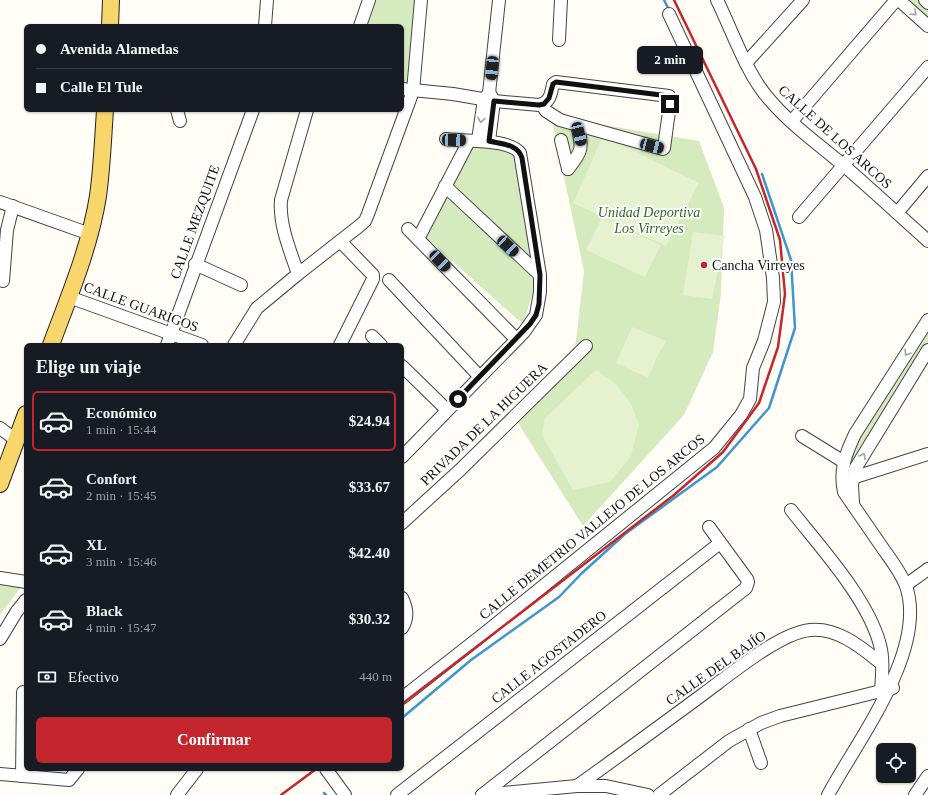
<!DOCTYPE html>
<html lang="es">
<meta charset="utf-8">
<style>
body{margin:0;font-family:Georgia,serif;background:#242831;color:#f1f3f6;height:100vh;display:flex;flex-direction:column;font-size:15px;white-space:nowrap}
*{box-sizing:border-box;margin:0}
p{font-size:13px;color:#9ea1a6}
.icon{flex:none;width:22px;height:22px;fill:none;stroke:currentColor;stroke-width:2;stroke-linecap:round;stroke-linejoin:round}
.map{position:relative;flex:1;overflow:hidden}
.details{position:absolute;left:24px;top:343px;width:380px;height:428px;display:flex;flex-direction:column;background:#171b24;border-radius:6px;box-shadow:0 1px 3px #0004}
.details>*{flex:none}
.hud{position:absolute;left:24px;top:24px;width:380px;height:88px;border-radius:6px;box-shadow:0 1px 3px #0004;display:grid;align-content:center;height:88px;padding:0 12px;background:#171b24}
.fabs{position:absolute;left:876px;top:743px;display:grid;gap:8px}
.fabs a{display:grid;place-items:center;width:40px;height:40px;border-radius:6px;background:#171b24;box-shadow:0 1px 3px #0004;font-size:20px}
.end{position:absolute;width:18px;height:18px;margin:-9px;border:5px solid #111;background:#fff;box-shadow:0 0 0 2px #fff}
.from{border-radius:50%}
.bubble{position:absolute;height:28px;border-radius:6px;background:#171b24;box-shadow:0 1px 3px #0004;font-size:13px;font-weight:700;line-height:28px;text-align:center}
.car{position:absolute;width:12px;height:24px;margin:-12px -6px;border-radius:5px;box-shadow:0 0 3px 1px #0007;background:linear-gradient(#222 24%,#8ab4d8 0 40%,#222 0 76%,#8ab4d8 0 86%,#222 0)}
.hud b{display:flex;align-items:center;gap:14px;height:38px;font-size:15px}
.hud b+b{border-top:1px solid #363941}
.hud i{width:10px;height:10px;background:#f1f3f6}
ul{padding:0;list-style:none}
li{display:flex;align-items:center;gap:12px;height:60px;margin:0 8px 6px;padding:0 4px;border:2px solid transparent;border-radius:6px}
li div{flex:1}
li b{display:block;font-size:15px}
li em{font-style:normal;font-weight:700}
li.active{border-color:#c4262e}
li>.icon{width:36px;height:36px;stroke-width:1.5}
h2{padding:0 12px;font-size:18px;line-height:48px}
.pay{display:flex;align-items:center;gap:10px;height:44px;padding:0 12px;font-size:15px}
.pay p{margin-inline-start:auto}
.cta{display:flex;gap:8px;margin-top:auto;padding:8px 12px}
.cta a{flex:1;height:46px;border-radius:6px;background:#c4262e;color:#fff;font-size:16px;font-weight:700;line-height:46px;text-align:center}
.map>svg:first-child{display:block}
</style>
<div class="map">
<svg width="928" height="795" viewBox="0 0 928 795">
<rect width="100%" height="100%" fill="#fffdf5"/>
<g fill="#d5ebbd">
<path d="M371,0H415L410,86L402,85V26H367Z"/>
<path d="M909,0H928V18Z"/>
<path d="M551,116L699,141L724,208L721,294L713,352L684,415L583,526L513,415L574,358L584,271Z"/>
<path d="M472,145L516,152L534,260L533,292L523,324L424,236Z"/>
<path d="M928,322V353L857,471L845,470L847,454Z"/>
<path d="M0,573L26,580L0,615Z"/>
</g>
<g fill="#e6f2cf">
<path d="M603,136L699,183L666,246L573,203Z"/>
<path d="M602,218L661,245L645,277L586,250Z"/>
<path d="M693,232L725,236L712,299L683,295Z"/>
<path d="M632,327L666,341L656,359L647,355L656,359L648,378L616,363Z"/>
<path d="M596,370L617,385L631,404L639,424L631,456L610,482L573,490L542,435L545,418Z"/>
</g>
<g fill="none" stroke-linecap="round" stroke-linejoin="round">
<g stroke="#3f96cf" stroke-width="2.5">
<path d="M664,0L669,10"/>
<path d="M402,718L471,660L559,597L581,574L625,534L717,467L769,408L795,328L791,260L762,174"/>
<path d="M324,793L326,795"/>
</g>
<g stroke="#444" stroke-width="14">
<g id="minor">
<path d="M717,0C732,30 747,75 769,99C790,124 817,143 842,164C871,189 899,215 928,241"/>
<path d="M899,0L928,26"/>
<path d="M925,0L928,3"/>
<path d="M265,26L267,0"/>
<path d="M360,26L369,0"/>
<path d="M559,40L561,0"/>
<path d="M746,63L803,0"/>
<path d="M402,89L453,94L494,101L539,105C550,103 551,94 553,84L556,82L669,96L670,98V104L664,148L663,149L560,120L546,111L542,105"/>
<path d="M177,110L180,121"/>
<path d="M792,121L896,0"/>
<path d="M478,140L484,99L489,93L499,0"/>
<path d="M561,140L568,169"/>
<path d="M489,141L494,101L490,94"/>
<path d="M568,169C583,150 583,148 577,125"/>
<path d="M445,186L540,275"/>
<path d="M0,202L90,234"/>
<path d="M897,213L928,176"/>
<path d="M799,217L928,67"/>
<path d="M408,229L516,339"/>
<path d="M418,239L469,141"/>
<path d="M195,264L241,285"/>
<path d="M298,274C290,250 279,225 281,200L307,110"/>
<path d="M389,280L480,377"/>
<path d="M3,281L7,230L13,206"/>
<path d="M69,297L202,345"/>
<path d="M372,336L381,345"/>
<path d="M167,345L253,110"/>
<path d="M234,345L257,308L298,274L358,227L365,221L368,214L413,91L421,0"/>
<path d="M340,345L373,279V275L340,241"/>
<path d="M402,366L447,410"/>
<path d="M0,428L16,440"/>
<path d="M802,436L844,462"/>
<path d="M402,457L524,332L536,315L540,292V275L520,153C509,138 464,142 446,139"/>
<path d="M852,478L928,454"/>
<path d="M853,503L852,485L855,469L928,350"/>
<path d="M791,510C821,548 868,599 880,645C884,660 882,676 881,691"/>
<path d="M402,523L460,470L586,346"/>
<path d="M0,578L26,582"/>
<path d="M906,585L928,569"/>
<path d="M402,598C407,608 408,619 402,628"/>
<path d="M0,639L17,611L26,600"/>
<path d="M402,698L485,633L714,448L741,415L750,399L753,368L764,341L774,302L773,278L766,230L755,197L669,14"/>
<path d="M749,729L761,763"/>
<path d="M326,769L345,795"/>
<path d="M0,774L69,780L78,769"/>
<path d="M22,776L23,692"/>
<path d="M577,786C619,756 660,726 702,695C728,676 779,633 810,630C838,627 862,648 882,664"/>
<path d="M177,795L197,769"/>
<path d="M397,795L720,543"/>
<path d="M482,795L746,588L748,582L747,579L709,527"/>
<path d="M482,795L577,786H606L648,795"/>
<path d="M659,795L729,741L761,723L780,716L893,688"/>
<path d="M828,795C857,741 928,650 906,586C901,573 892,561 884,550C870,530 857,511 844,492C839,470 846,453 855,434L928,320"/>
<path d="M915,795L928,776"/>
</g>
</g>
<g stroke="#222" stroke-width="18">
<g id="major">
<path d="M110,26L111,0"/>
<path d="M51,345C69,296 90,247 98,196C102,167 103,139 105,110"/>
<path d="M0,484L26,414"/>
</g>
</g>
<use href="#minor" stroke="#fff" stroke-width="12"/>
<use href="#major" stroke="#f9d66b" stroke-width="16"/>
<g stroke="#c4262e" stroke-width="2.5">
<path d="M402,704L674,495L723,452L759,403L778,347L785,294L780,240L756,169L674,0"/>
<path d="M281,795L316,769"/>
</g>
</g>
<defs><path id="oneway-chevron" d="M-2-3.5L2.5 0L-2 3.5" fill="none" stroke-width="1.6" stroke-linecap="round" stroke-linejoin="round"/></defs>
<g stroke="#a0a0a0">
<use href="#oneway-chevron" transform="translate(914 13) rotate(42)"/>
<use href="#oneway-chevron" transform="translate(481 120) rotate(99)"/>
<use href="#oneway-chevron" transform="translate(907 353) rotate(123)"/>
<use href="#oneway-chevron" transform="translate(863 456) rotate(-59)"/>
</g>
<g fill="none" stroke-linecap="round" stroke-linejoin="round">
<path stroke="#111" stroke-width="5" d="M458,399L530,324L536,315L539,304L540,275L522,158C518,144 502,144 489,141L494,101L539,105L544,104L549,98L553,84L556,82L669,96L670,98V104"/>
</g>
<circle fill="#c4262e" stroke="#fff" stroke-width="1.5" cx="704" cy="265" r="4"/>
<g text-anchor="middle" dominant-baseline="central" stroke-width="4" stroke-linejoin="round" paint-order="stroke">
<g font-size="14" fill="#111" stroke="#fff">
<text transform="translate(835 137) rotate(42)">CALLE DE LOS ARCOS</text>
<text transform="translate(195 222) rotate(-70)">CALLE MEZQUITE</text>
<text transform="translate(141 307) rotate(20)">CALLE GUARIGOS</text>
<text transform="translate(484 424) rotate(-44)">PRIVADA DE LA HIGUERA</text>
<text transform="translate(592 527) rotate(-39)">CALLE DEMETRIO VALLEJO DE LOS ARCOS</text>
<text transform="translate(549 657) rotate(-38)">CALLE AGOSTADERO</text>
<text transform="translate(716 668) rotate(-35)">CALLE DEL BAJÍO</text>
</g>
<g font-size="14" font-style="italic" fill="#2f6b1f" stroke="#fff">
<text x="649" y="212">Unidad Deportiva<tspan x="649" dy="16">Los Virreyes</tspan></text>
</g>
<g font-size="14" fill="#111" stroke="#fff" text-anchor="start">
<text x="712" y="265">Cancha Virreyes</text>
</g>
</g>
</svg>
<div class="fabs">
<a><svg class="icon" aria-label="locate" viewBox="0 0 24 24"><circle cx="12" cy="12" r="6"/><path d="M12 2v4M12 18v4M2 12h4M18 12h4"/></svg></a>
</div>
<i class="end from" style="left:458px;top:399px"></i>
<i class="end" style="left:670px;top:104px"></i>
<div class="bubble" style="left:637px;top:46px;width:66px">2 min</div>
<i class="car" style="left:492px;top:68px;rotate:185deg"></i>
<i class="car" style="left:579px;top:134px;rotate:166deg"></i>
<i class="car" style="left:454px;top:140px;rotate:92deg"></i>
<i class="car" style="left:652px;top:146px;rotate:105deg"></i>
<i class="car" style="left:508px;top:246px;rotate:133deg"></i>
<i class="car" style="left:440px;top:261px;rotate:136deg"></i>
<div class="hud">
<b><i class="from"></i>Avenida Alamedas</b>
<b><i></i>Calle El Tule</b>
</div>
<section class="details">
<h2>Elige un viaje</h2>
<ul>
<li class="active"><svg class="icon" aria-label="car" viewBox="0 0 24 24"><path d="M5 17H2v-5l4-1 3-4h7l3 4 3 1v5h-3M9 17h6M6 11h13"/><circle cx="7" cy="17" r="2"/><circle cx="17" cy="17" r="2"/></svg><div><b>Económico</b><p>1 min · 15:44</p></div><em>$24.94</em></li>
<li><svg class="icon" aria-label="car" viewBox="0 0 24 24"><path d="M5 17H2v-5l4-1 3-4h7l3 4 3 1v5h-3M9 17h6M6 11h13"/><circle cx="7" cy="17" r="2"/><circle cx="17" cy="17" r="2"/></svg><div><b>Confort</b><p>2 min · 15:45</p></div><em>$33.67</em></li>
<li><svg class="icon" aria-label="car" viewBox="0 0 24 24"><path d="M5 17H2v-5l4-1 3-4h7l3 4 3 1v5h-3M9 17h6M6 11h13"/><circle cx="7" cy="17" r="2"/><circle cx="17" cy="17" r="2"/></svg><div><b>XL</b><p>3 min · 15:46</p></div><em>$42.40</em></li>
<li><svg class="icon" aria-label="car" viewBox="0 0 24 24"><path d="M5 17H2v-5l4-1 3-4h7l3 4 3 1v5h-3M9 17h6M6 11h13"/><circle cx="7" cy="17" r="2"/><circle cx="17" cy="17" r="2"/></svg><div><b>Black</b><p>4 min · 15:47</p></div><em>$30.32</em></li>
</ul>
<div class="pay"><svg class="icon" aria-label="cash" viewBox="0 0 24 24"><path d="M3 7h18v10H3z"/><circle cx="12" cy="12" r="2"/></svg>Efectivo<p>440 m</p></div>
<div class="cta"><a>Confirmar</a></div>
</section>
</div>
